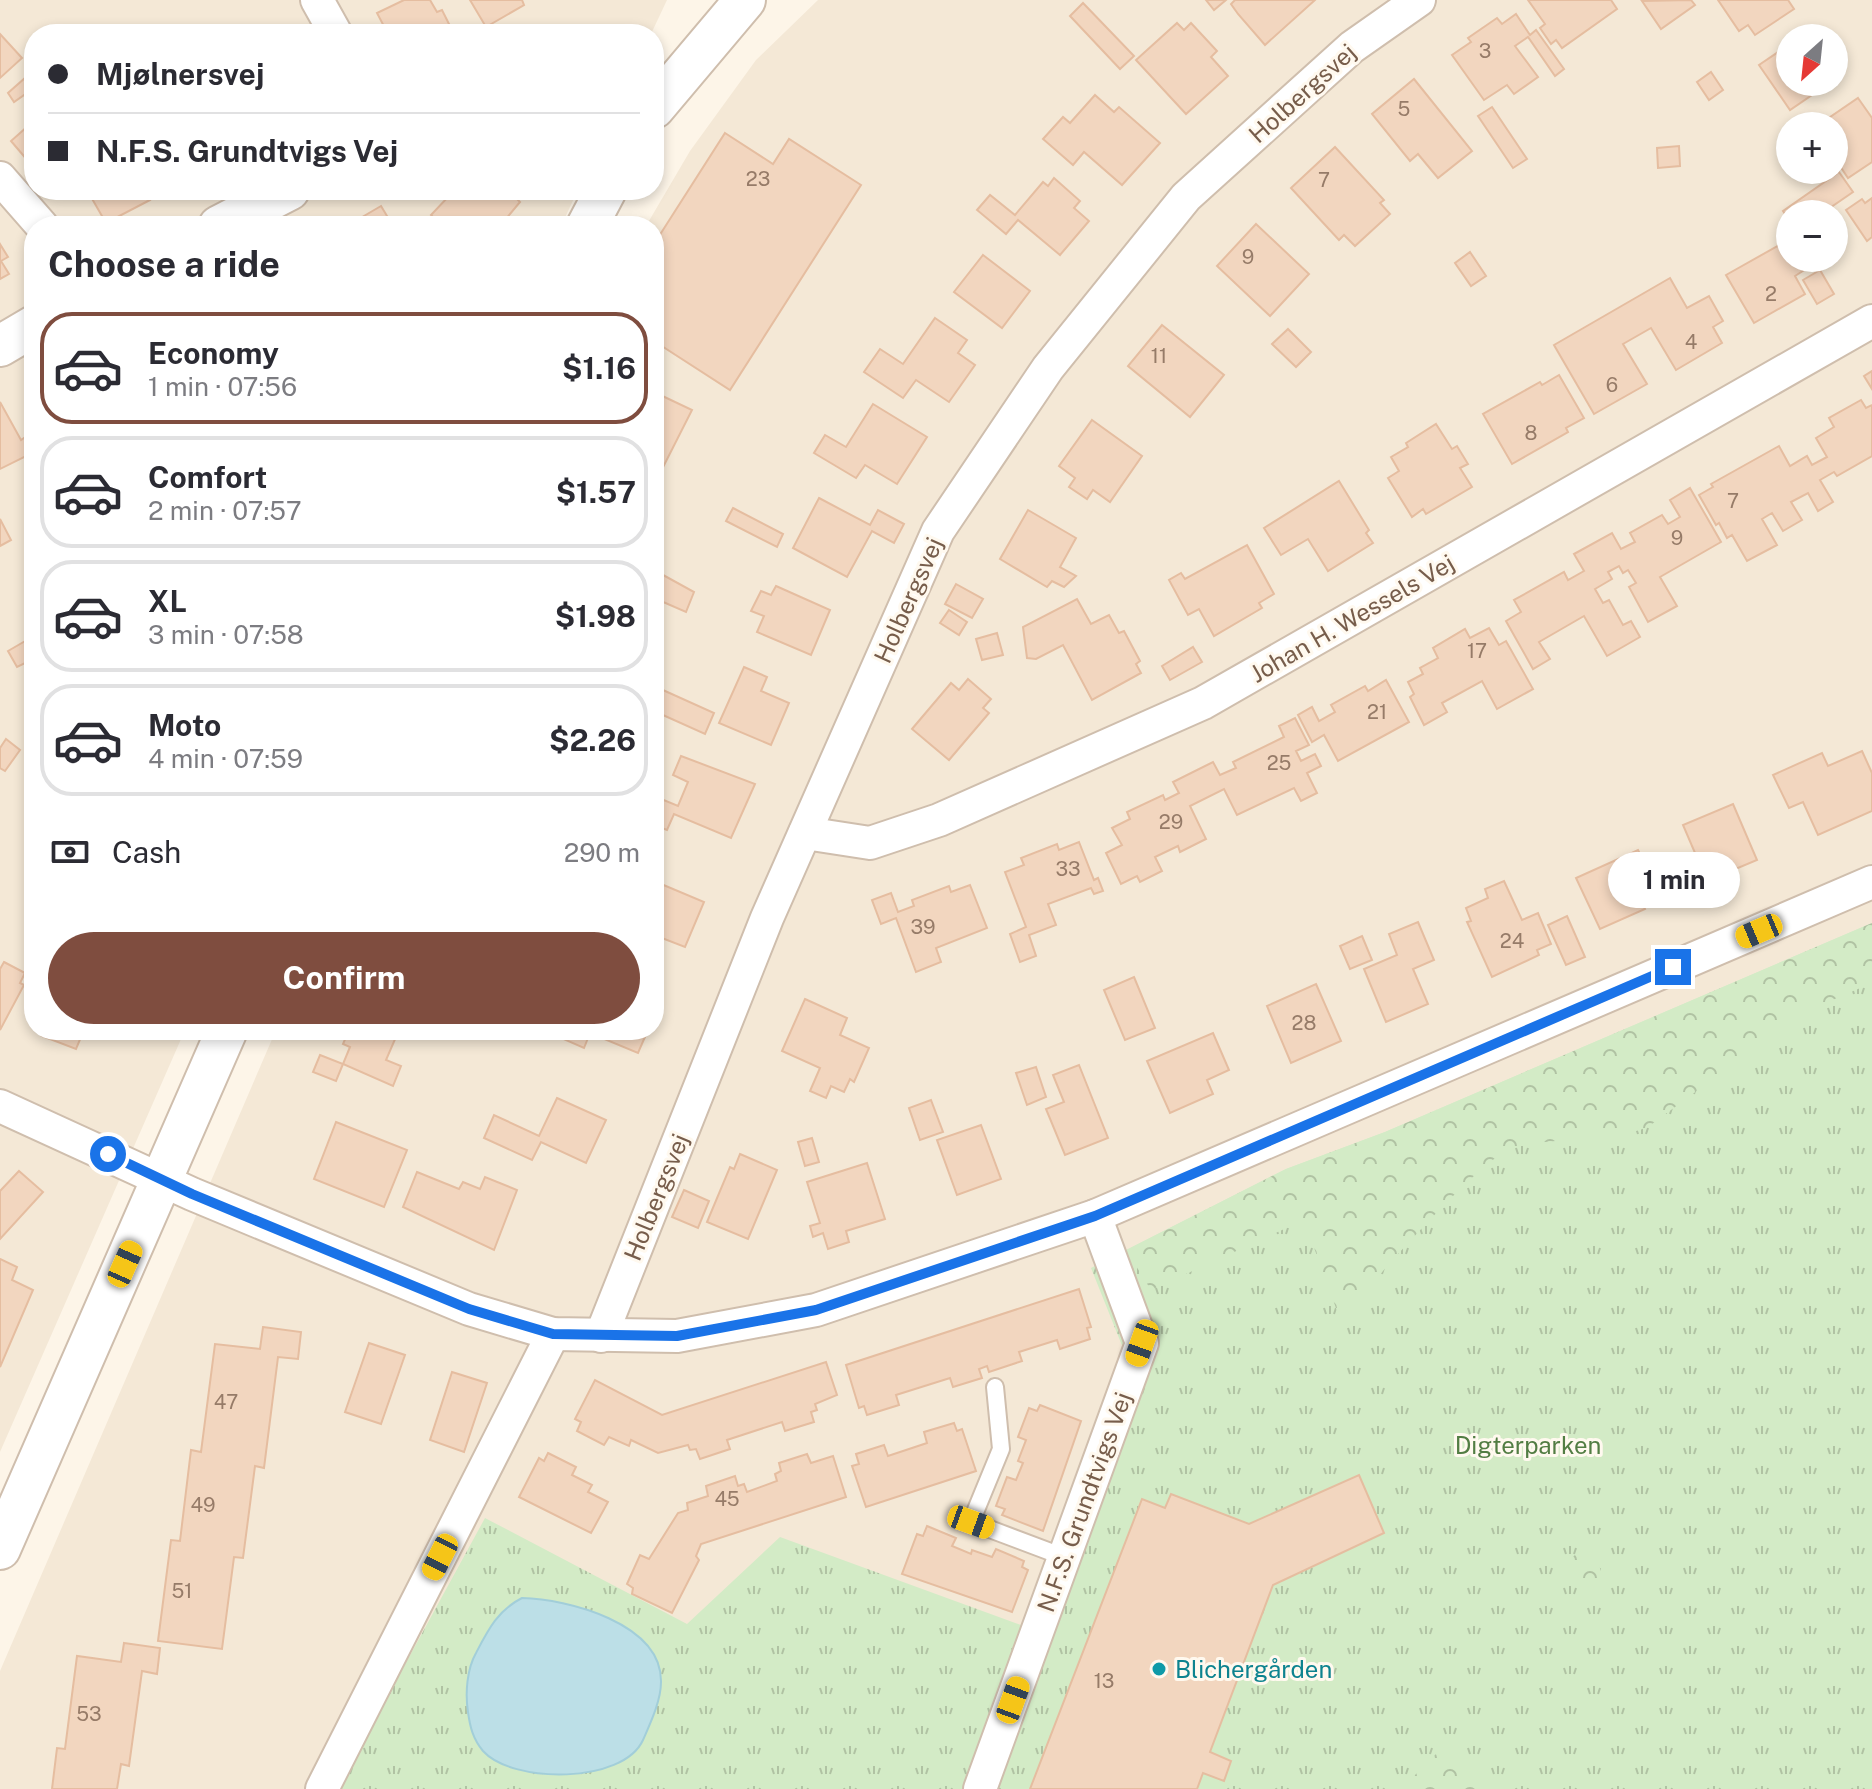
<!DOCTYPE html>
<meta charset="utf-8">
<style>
body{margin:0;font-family:"Public Sans",sans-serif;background:#f7f7f7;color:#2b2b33;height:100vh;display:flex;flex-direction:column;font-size:30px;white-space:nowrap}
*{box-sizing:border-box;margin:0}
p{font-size:26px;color:#7c7c81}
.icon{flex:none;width:44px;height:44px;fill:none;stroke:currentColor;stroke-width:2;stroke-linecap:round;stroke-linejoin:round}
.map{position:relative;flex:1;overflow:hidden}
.drawer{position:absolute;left:24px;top:216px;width:640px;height:824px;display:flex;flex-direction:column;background:#fff;border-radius:32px;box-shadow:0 4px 12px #0003}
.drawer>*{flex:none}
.hud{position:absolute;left:24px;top:24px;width:640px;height:176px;border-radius:32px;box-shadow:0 4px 12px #0003;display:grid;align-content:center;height:176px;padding:0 24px;background:#fff}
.needle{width:52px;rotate:207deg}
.fabs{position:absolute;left:1776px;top:24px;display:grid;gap:16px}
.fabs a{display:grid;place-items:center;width:72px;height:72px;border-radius:50%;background:#fff;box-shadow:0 4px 12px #0003;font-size:40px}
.end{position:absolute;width:36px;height:36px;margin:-18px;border:10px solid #1a73e8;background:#fff;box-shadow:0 0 0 4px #fff}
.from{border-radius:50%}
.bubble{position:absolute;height:56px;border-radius:28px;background:#fff;box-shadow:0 4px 12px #0003;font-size:26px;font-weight:700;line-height:56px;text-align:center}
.car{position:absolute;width:24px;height:48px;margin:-24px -12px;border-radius:10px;box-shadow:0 0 6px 2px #0007;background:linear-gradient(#f5c518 24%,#345 0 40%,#f5c518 0 76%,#345 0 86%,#f5c518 0)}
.hud b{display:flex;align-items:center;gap:28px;height:76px;font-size:30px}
.hud b+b{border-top:2px solid #e1e1e2}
.hud i{width:20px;height:20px;background:#2b2b33}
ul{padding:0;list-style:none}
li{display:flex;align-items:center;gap:24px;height:112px;margin:0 16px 12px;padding:0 8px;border:4px solid #e1e1e2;border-radius:32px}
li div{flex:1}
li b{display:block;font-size:30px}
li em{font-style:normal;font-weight:700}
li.active{border-color:#7f4d3f}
li>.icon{width:72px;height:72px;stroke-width:1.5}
h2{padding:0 24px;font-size:36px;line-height:96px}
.pay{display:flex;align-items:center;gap:20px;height:88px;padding:0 24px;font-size:30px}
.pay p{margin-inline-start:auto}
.action{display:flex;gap:16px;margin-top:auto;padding:16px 24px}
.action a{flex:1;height:92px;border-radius:48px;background:#7f4d3f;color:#fff;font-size:32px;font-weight:700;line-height:92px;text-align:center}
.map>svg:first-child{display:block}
</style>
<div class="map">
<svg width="1872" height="1789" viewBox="0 0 1872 1789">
<defs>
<pattern id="grass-tufts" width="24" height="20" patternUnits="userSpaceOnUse" patternTransform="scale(2)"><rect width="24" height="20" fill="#d3ebc6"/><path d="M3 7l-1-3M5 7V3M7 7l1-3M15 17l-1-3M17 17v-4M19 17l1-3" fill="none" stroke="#b0c2a3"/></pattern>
<pattern id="forest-crowns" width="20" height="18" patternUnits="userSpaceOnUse" patternTransform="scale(2)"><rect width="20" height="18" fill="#d3ebc6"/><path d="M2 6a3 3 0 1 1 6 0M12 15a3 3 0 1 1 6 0" fill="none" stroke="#b0c2a3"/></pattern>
</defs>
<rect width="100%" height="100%" fill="#fdf5e8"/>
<g fill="#f4e8d6" fill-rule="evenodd">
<path d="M0,0H667L651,34H34V190H578L561,226H34V1030H185L0,1452Z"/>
<path d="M818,0H1872V1789H0V1671L276,1030H654V226H646L690,151L756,60ZM1790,38H1834V82H1790ZM1790,126H1834V170H1790ZM1790,214H1834V258H1790Z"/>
</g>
<path fill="url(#grass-tufts)" d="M1872,923V1789H337L485,1518L687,1624L780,1537L1021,1625L1125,1353L1091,1268L1286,1169L1385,1132Z"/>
<g fill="url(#forest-crowns)">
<path d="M1872,923V983L1802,1013L1648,1127C1605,1144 1560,1136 1515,1147C1481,1155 1370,1287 1340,1319L1304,1220L1151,1290L1126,1250L1286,1169L1385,1132Z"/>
<path d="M1586,1545L1600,1568V1593L1571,1583L1564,1565Z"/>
<path d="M1442,1748L1488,1789H1401Z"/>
</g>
<path fill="#bcdfe7" stroke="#a2ced9" stroke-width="2" d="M522,1598C567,1599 662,1623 661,1682C661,1701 650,1724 643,1740C623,1784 513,1784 483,1751C473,1739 470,1727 468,1712C465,1693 467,1669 476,1653C488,1630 498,1610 522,1598Z"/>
<g fill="#f2d6bf" stroke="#e5bda0" stroke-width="2">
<path d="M404,0H430L437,12L442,10L454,34H388L377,13Z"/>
<path d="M470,0H522L524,5L486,27Z"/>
<path d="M1206,0H1226L1214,10Z"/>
<path d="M1235,0H1315L1265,45L1238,14L1231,4Z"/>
<path d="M1528,0H1611L1617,9L1562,48L1556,40L1551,44L1540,28L1545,24Z"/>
<path d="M1691,0L1695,5L1661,29L1642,1Z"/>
<path d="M1718,0H1788L1794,9L1755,35L1748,25L1739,31Z"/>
<path d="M1083,3L1134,56L1120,69L1070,16Z"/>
<path d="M1516,14L1530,35L1536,30L1564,69L1555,76L1528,37L1515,46L1538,77L1514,94L1507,85L1484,100L1452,55L1471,42L1468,38L1497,18L1502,24Z"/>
<path d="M1177,23L1184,30L1191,23L1217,51L1211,57L1228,76L1186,114L1136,60Z"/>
<path d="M1811,30L1816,38H1799Z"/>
<path d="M0,34L22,58L0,78Z"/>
<path d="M1790,44V82H1831L1790,110L1759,65Z"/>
<path d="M34,70V88L14,102L8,93Z"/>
<path d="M1711,72L1723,90L1709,100L1697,82Z"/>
<path d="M1414,79L1472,151L1438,178L1418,154L1410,161L1372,114Z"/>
<path d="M1095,95L1114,112L1119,107L1160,143L1122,185L1084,152L1073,165L1043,139L1063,117L1070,123Z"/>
<path d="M1858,98L1872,118V162L1848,178L1834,157V126H1817Z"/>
<path d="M1492,107L1527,159L1513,168L1478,116Z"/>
<path d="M28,126L34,133V168L11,141Z"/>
<path d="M725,133L773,164L789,139L861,185L730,390L654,341V244Z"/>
<path d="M1679,146L1680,166L1658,168L1657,148Z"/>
<path d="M1335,147L1384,200L1380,203L1390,214L1355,246L1344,235L1339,240L1291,188Z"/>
<path d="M1839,172L1853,192L1821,214H1790V221L1783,211Z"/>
<path d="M1054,178L1080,201L1074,208L1089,221L1060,255L1018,220L1006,234L977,210L990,195L1015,215L1043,182L1048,186Z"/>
<path d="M87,190H144L150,200L106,223Z"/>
<path d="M443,190H521L515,197L520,202L500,226H442L431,215L449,196Z"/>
<path d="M1872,198V237L1867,241L1846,210L1862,199L1865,203Z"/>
<path d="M381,206L393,226H347Z"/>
<path d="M1256,224L1309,274L1270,316L1217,266Z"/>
<path d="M1790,239V258H1800L1806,269L1795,276L1805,294L1754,323L1726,275Z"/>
<path d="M0,244L8,257L1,261L9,274L0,279Z"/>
<path d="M1470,252L1486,276L1471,286L1455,263Z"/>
<path d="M983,255L1030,291L1002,328L954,292Z"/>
<path d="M1820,270L1834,294L1817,304L1803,280Z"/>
<path d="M1670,278L1687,308L1709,296L1723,321L1713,327L1722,343L1676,370L1651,328L1623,344L1647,384L1594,414L1554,345Z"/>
<path d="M935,318L967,340L958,353L975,365L949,402L916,380L903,398L864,372L880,349L903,364Z"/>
<path d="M1162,325L1224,375L1190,417L1128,366Z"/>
<path d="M1288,329L1311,352L1296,367L1272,344Z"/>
<path d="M1872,371V389L1864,376Z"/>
<path d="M1559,375L1584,418L1566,428L1568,432L1512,464L1483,414L1540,382L1542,385Z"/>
<path d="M654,392L692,410L654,485Z"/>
<path d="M1861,400L1866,408L1872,405V456L1837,476L1834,472L1820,480L1833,502L1818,511L1808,493L1791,502L1802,520L1783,531L1772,513L1762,519L1777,545L1747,561L1732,535L1727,538L1719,523L1716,525L1699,495L1713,487L1711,484L1779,446L1790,466L1807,456L1812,465L1827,457L1816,438L1834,427L1829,418Z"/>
<path d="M0,402L21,440L34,431V465L28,455L0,469Z"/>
<path d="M873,404L927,437L897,484L865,465L856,478L814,453L825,435L846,447Z"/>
<path d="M1092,420L1142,456L1110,502L1093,490L1087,499L1069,487L1075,478L1059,466Z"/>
<path d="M1436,424L1452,449L1457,446L1468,464L1460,468L1472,487L1426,514L1423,509L1412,517L1388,478L1399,471L1391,457L1408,447L1406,443Z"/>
<path d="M1339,481L1369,530L1366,533L1373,543L1328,571L1308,539L1281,555L1264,528Z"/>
<path d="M1690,488L1721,542L1660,577L1677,606L1648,622L1629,587L1636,583L1628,570L1623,573L1619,566L1608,572L1612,579L1595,589L1603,603L1609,600L1623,625L1631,621L1640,637L1607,656L1584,616L1539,642L1550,659L1533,669L1506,621L1521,612L1514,600L1564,572L1568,580L1584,571L1574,554L1612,533L1621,549L1635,542L1630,533L1662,515L1668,524L1680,517L1670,500Z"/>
<path d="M819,498L870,525L878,510L904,524L894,543L872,531L847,577L793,548Z"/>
<path d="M733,508L783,534L777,547L726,521Z"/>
<path d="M1028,510L1076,538L1060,567L1076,576L1064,587L1052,581L1047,587L1000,559Z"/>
<path d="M0,519L11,540L0,546Z"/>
<path d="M1247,545L1274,594L1259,603L1262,608L1214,636L1199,609L1188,615L1169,580L1181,573L1185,579Z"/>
<path d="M654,570L694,592L686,612L654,598Z"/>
<path d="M956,584L983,599L972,618L945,604Z"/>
<path d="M776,586L830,610L811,655L757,632L764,616L751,611L761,591L771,595Z"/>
<path d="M1077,599L1091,624L1109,615L1119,633L1124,631L1140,661L1136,664L1141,673L1092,700L1063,645L1036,659L1027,658L1023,627Z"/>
<path d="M949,610L967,622L959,635L940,623Z"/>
<path d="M1489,628L1499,645L1506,641L1533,689L1497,709L1482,681L1442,703L1447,712L1424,725L1410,697L1414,694L1408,682L1423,674L1420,668L1438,658L1433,648L1465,629L1470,638Z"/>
<path d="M997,633L1003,655L982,660L976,639Z"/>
<path d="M34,636V665L28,669L25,663L17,667L8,651Z"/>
<path d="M1193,647L1202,662L1170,680L1162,666Z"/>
<path d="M744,667L767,677L761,691L789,703L771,745L719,723Z"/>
<path d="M968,679L991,699L983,708L989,713L949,760L912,729L951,683L959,690Z"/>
<path d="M1386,680L1409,722L1338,761L1324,735L1312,742L1298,715L1312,707L1319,721L1335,712L1331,705L1365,686L1368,691Z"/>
<path d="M654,686L714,713L705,734L654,711Z"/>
<path d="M1295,718L1309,745L1296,751L1301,761L1315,754L1321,766L1307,773L1317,793L1301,801L1294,788L1237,815L1224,789L1190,806L1206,839L1180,852L1178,846L1155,857L1162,871L1140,882L1137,876L1121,884L1106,853L1122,845L1112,828L1130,819L1127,812L1163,795L1165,800L1179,793L1173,782L1213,762L1220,775L1236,768L1233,762L1284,737L1279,726Z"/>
<path d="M6,739L20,750L5,771L0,768V748Z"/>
<path d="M1862,751L1872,773V811L1818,835L1803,802L1789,808L1773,775L1822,753L1828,766Z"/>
<path d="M681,756L755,784L731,838L674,814L667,830L654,825V796L678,806L688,782L673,775Z"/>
<path d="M1733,804L1757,860L1707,881L1683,825Z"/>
<path d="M1079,842L1094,880L1098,878L1103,891L1094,894L1091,888L1048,904L1056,925L1029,935L1036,956L1020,962L1010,934L1026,927L1005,872L1024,865L1021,858L1057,844L1059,850Z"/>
<path d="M1638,850L1651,877L1634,885L1645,909L1600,929L1576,878Z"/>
<path d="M654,881L704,902L685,947L662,938L654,952Z"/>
<path d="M1504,881L1522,920L1538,913L1551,944L1537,950L1539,955L1492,977L1467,922L1471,921L1466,908L1488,898L1485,889Z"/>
<path d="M970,885L987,928L936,948L941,962L916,972L896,918L881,924L872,900L891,893L898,912L914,906L912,900L949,886L951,892Z"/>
<path d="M1567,916L1585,957L1566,965L1548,925Z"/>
<path d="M1418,922L1434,960L1413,969L1428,1004L1386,1022L1364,969L1397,955L1389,934Z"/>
<path d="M1362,936L1372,960L1350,969L1340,946Z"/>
<path d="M4,962L25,973L20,983L24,985L0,1030V969Z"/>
<path d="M1134,977L1155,1028L1125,1040L1104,990Z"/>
<path d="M1316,984L1341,1041L1291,1063L1267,1006Z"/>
<path d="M805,999L847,1018L840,1035L869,1048L854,1082L850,1079L844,1092L831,1086L826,1098L810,1091L820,1068L782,1051Z"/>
<path d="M45,1030H84L76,1049L42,1036Z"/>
<path d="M349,1030H399L386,1060L401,1066L393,1086L343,1064L350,1047L343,1044Z"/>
<path d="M553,1030H648L638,1053L590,1033L584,1048L552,1034Z"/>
<path d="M1213,1033L1229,1070L1207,1080L1213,1094L1170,1113L1147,1061Z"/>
<path d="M320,1055L343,1064L336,1081L313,1072Z"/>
<path d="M1079,1065L1108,1138L1065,1155L1046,1109L1064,1102L1053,1075Z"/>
<path d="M1036,1067L1046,1097L1027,1105L1016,1073Z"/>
<path d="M557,1098L606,1120L586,1163L541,1142L532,1160L484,1138L494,1115L539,1136Z"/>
<path d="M931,1100L943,1132L920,1140L909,1108Z"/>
<path d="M336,1122L407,1150L384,1207L314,1179Z"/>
<path d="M981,1125L1001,1179L957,1195L937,1140Z"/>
<path d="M812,1138L819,1162L805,1166L798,1142Z"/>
<path d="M740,1154L777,1170L748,1239L707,1222L730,1167L734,1169Z"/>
<path d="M867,1163L885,1219L846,1231L849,1242L828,1249L823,1233L813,1237L810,1226L820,1223L807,1182Z"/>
<path d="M19,1171L43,1192L0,1239V1191Z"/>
<path d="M417,1172L459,1189L463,1182L480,1189L485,1177L517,1190L494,1250L403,1207Z"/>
<path d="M684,1190L709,1201L698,1228L672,1217Z"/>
<path d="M0,1259L17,1267L12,1280L33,1290L0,1367Z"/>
<path d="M1079,1289L1091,1327L1087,1328L1090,1339L1060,1349L1057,1340L1019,1352L1022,1361L989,1372L987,1366L979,1369L982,1378L953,1387L950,1378L896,1395L899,1405L867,1415L864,1406L859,1408L846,1365Z"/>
<path d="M263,1327L301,1332L298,1359L278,1357L264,1468L255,1466L243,1558L234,1557L222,1649L158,1641L171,1540L180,1541L191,1450L201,1452L215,1344L260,1349Z"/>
<path d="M369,1343L405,1355L381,1424L345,1412Z"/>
<path d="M826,1362L837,1395L815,1404L817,1410L811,1412L814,1422L785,1431L782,1422L727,1440L730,1449L700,1459L696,1449L690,1450L688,1445L658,1453L631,1440L629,1446L609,1437L604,1445L577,1431L581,1422L575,1419L595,1380L662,1415Z"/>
<path d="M452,1372L487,1383L464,1452L430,1440Z"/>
<path d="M1040,1405L1081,1421L1043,1531L1002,1515L1005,1509L996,1506L1007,1477L1016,1480L1023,1463L1018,1461L1026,1440L1018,1437L1029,1408L1037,1411Z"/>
<path d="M954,1423L957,1431L962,1429L976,1471L866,1507L852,1466L859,1464L856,1454L884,1445L888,1456L927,1443L924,1432Z"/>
<path d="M548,1453L576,1467L572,1475L592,1485L588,1492L608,1502L591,1533L519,1497L539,1458L544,1461Z"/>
<path d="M807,1454L811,1463L833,1456L846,1497L701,1544L696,1556L699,1560L672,1613L632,1594L633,1588L627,1584L640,1555L649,1559L678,1513L688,1510L687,1503L708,1496L706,1486L735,1476L738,1486L744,1484L747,1492L777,1481L775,1474L781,1471L779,1463Z"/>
<path d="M1359,1475L1384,1533L1273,1585L1210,1752L1231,1761L1224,1781L1203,1773L1197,1789H1030L1142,1499L1165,1508L1171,1494L1249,1524Z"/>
<path d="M927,1526L956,1538L952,1546L971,1554L972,1550L992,1557L996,1549L1024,1561L1022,1567L1028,1570L1012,1612L902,1574L917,1534L923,1536Z"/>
<path d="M124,1643L160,1648L157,1674L142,1671L129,1766L121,1764L117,1789H52L57,1748L65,1749L77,1656L121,1662Z"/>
</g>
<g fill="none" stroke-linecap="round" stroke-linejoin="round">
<g stroke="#cfbead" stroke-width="20">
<path id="service" d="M995,1387L1001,1449L971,1522L1064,1557"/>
</g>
<g stroke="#cfbead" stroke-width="36">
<g id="minor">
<path d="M317,0L336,34"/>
<path d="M0,178L42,226"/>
<path d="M805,833L870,843L939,820L1203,703L1872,321"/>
<path d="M0,1106L192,1194L469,1309L553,1334L677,1336L816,1310L1095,1216L1872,882"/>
<path d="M601,1336L767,918L938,531L1048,368L1186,197L1352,47L1419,0"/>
<path d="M322,1789L553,1334"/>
<path d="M980,1789L1142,1343L1095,1216"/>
</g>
</g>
<g stroke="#cfbead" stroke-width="44">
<g id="tertiary">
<path d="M654,108L745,0"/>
<path d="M219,226L289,190"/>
<path d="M587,226L606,190"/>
<path d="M0,346L34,326"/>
<path d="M0,1549L227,1030"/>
</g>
</g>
<use href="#service" stroke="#fff" stroke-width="16"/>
<use href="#minor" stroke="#fff" stroke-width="32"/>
<use href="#tertiary" stroke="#fff" stroke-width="40"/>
</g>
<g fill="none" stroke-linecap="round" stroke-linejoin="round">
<path stroke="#1a73e8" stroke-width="10" d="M108,1154L192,1194L469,1309L553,1334L677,1336L816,1310L1095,1216L1673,967"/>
</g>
<circle fill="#0f9aa8" stroke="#fff9ef" stroke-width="3" cx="1159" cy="1669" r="8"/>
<g text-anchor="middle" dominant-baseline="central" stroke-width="6" stroke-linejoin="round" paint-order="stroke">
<g font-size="20" fill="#967b68">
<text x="1485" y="51">3</text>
<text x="1404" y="109">5</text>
<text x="758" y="179">23</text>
<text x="1324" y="180">7</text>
<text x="1248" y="257">9</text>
<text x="1771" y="294">2</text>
<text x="1691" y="342">4</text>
<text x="1159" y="356">11</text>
<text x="1612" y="385">6</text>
<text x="1531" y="433">8</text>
<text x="1733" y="501">7</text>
<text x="1677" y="538">9</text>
<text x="1477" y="651">17</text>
<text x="1377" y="712">21</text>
<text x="1279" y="763">25</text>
<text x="1171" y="822">29</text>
<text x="1068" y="869">33</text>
<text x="923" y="927">39</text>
<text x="1512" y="941">24</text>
<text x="1304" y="1023">28</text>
<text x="226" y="1402">47</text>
<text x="727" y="1499">45</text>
<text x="203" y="1505">49</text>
<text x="182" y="1591">51</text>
<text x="1104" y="1681">13</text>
<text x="89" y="1714">53</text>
</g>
<g font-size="24" fill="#775d4b" stroke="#fff9ef">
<text transform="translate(1302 93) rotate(-42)">Holbergsvej</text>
<text transform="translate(908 600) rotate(-66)">Holbergsvej</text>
<text transform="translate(1352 618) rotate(-30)">Johan H. Wessels Vej</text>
<text transform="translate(656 1197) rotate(-68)">Holbergsvej</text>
<text transform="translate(1084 1502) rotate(-70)">N.F.S. Grundtvigs Vej</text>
</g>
<g font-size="24" fill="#527d43" stroke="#fff9ef">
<text x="1528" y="1445">Digterparken</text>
</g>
<g font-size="24" fill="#0d838f" stroke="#fff9ef" text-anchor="start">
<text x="1175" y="1669">Blichergården</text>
</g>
</g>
</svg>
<div class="fabs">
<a><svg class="needle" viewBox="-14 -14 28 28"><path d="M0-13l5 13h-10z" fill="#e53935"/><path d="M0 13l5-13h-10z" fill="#7c7c81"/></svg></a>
<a>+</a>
<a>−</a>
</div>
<i class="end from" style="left:108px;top:1154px"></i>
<i class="end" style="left:1673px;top:967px"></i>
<div class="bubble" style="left:1608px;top:852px;width:132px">1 min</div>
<i class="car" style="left:1759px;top:931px;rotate:247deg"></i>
<i class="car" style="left:125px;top:1264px;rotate:24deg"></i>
<i class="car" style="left:1142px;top:1343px;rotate:200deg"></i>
<i class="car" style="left:971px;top:1522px;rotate:110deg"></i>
<i class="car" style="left:440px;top:1557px;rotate:207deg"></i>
<i class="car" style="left:1013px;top:1700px;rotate:20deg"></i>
<div class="hud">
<b><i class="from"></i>Mjølnersvej</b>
<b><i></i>N.F.S. Grundtvigs Vej</b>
</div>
<section class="drawer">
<h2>Choose a ride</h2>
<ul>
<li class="active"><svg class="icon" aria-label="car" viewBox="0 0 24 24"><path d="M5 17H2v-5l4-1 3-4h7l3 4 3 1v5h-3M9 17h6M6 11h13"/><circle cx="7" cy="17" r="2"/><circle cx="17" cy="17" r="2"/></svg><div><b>Economy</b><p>1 min · 07:56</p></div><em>$1.16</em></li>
<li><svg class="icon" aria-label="car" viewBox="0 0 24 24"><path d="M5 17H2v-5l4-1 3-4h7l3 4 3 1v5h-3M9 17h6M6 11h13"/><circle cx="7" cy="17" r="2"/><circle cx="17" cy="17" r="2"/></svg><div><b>Comfort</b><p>2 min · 07:57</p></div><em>$1.57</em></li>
<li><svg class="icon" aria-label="car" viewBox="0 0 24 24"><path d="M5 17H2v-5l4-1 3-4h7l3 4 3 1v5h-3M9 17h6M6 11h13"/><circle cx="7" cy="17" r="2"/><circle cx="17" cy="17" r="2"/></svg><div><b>XL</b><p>3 min · 07:58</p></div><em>$1.98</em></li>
<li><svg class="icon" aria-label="car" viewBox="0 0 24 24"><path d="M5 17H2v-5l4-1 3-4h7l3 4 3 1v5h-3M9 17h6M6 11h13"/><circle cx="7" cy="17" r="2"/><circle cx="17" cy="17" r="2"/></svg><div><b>Moto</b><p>4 min · 07:59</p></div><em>$2.26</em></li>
</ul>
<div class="pay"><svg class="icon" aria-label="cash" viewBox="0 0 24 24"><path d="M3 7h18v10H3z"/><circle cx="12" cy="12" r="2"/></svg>Cash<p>290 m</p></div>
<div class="action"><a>Confirm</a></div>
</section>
</div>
